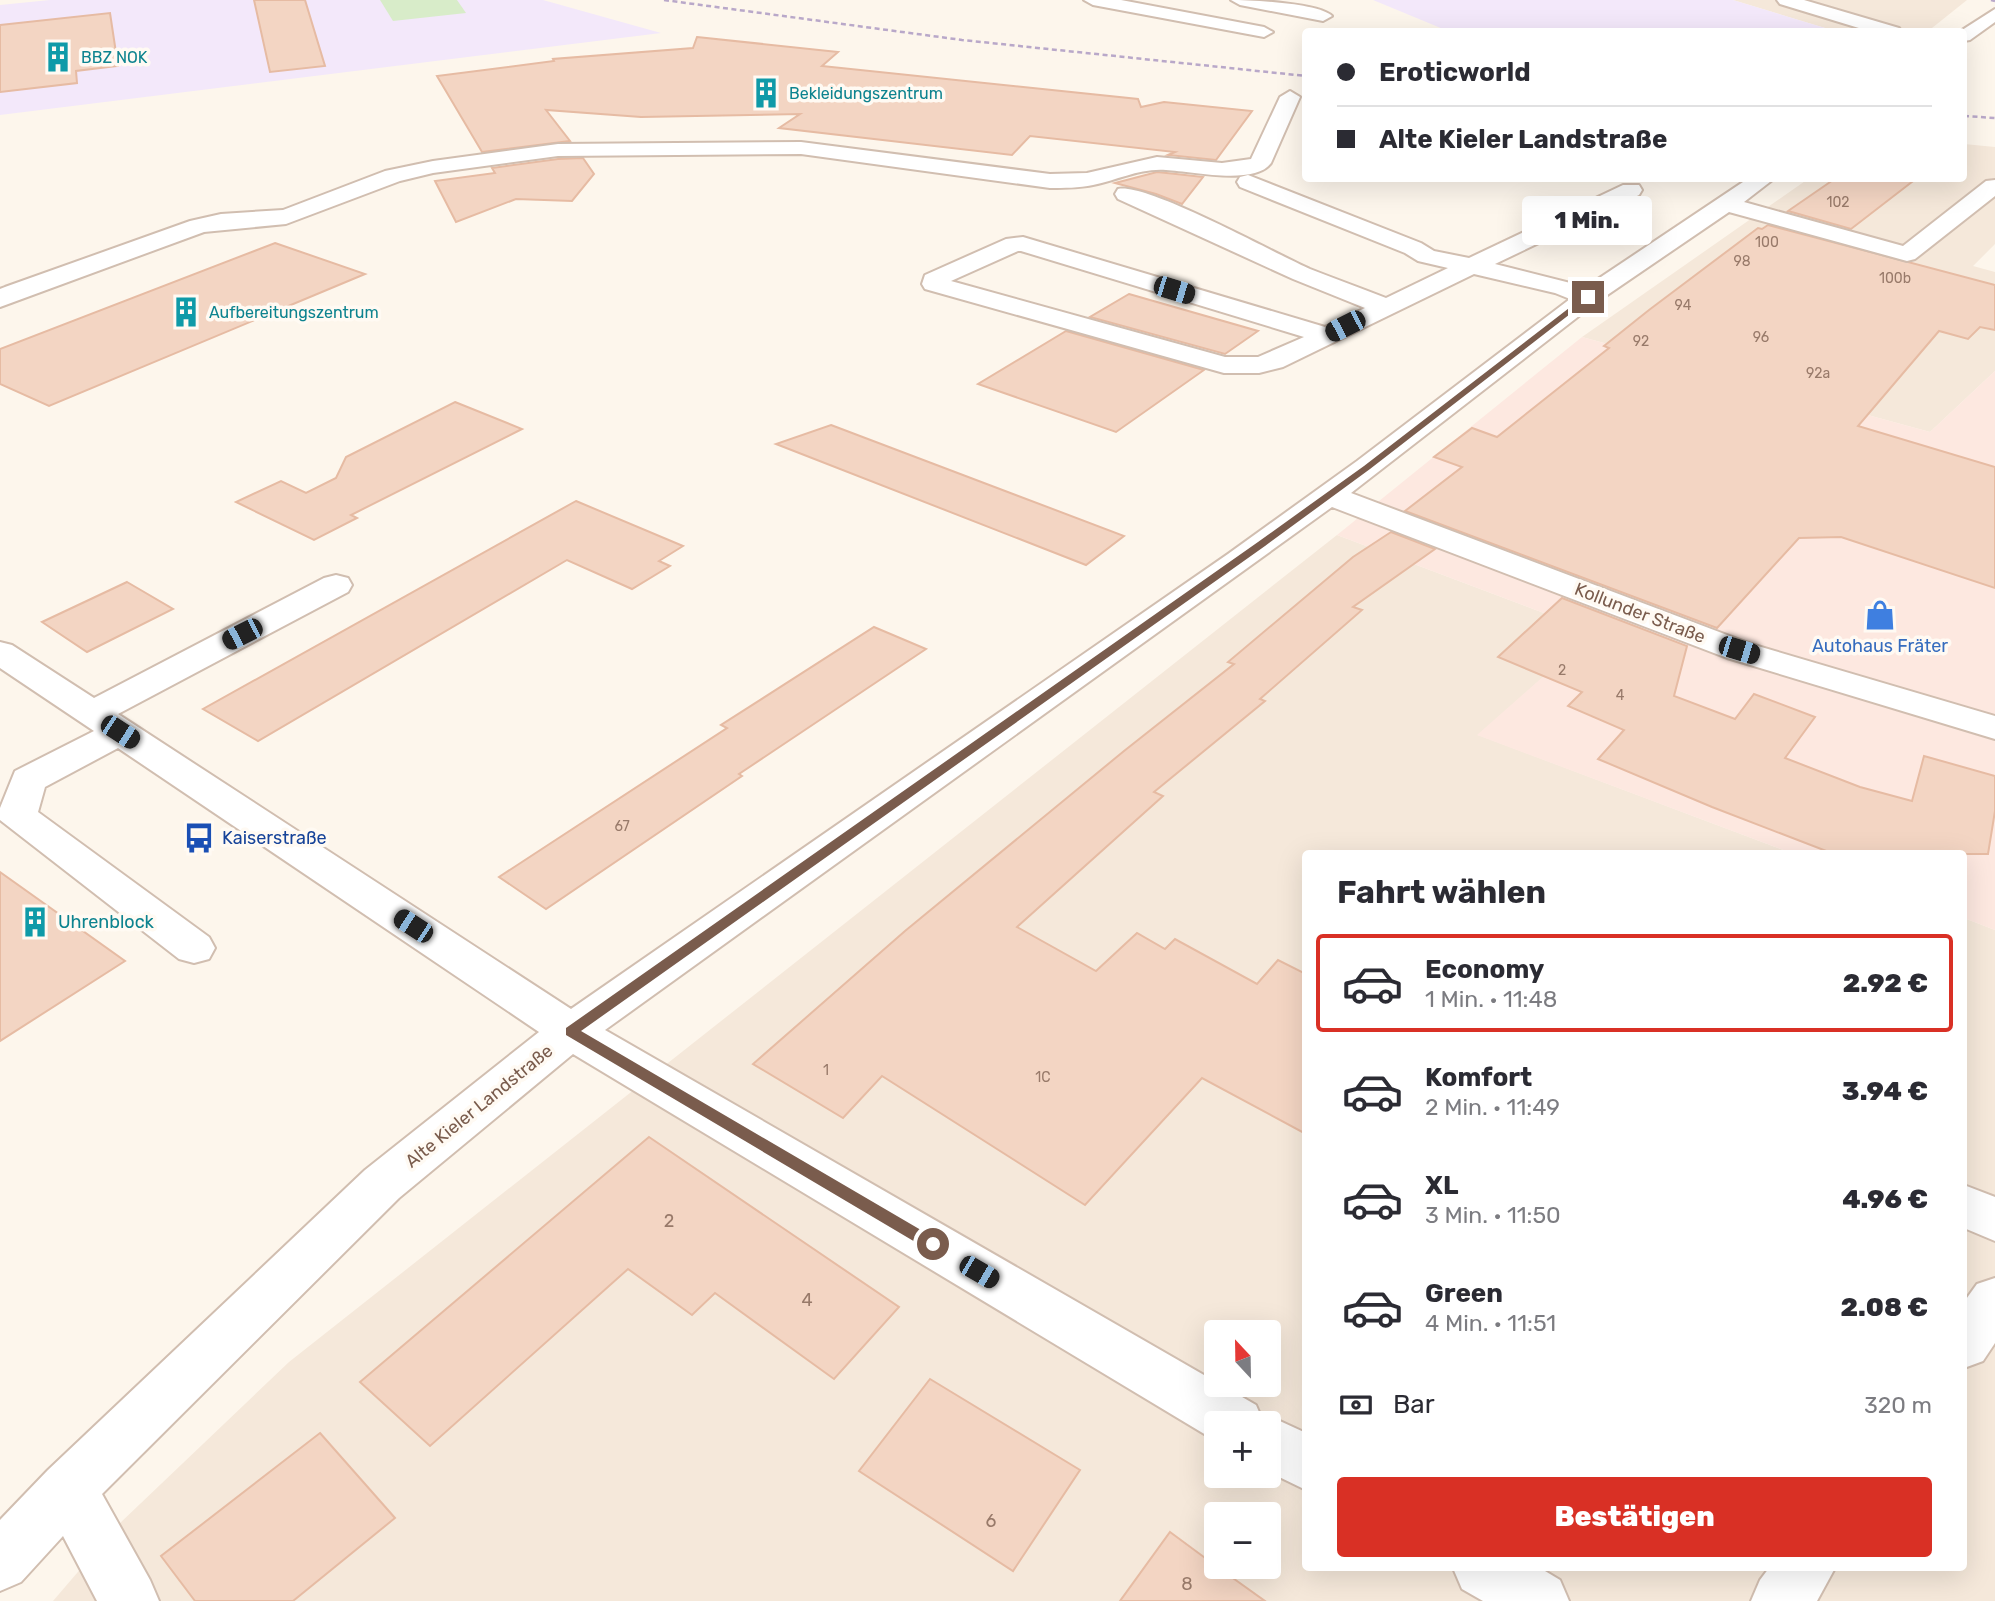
<!DOCTYPE html>
<html lang="de">
<meta charset="utf-8">
<style>
body{margin:0;font-family:Rubik,sans-serif;background:#f2f2f3;color:#2b2b33;height:100vh;display:flex;flex-direction:column;font-size:26px;white-space:nowrap}
*{box-sizing:border-box;margin:0}
p{font-size:23px;color:#7c7c81}
.icon{flex:none;width:38px;height:38px;fill:none;stroke:currentColor;stroke-width:2;stroke-linecap:round;stroke-linejoin:round}
.map{position:relative;flex:1;overflow:hidden}
.sheet{position:absolute;left:1302px;top:850px;width:665px;height:721px;display:flex;flex-direction:column;background:#fff;border-radius:7px;box-shadow:0 7px 28px #0002}
.sheet>*{flex:none}
.guide{position:absolute;left:1302px;top:28px;width:665px;height:154px;border-radius:7px;box-shadow:0 7px 28px #0002;display:grid;align-content:center;height:154px;padding:0 35px;background:#fff}
.needle{width:46px;rotate:338deg}
.controls{position:absolute;left:1204px;top:1320px;display:grid;gap:14px}
.controls a{display:grid;place-items:center;width:77px;height:77px;border-radius:7px;background:#fff;box-shadow:0 7px 28px #0002;font-size:35px}
.end{position:absolute;width:32px;height:32px;margin:-16px;border:9px solid #7a5c4d;background:#fff;box-shadow:0 0 0 4px #fff}
.from{border-radius:50%}
.bubble{position:absolute;height:49px;border-radius:7px;background:#fff;box-shadow:0 7px 28px #0002;font-size:23px;font-weight:800;line-height:49px;text-align:center}
.car{position:absolute;width:21px;height:42px;margin:-21px -10px;border-radius:9px;box-shadow:0 0 5px 2px #0007;background:linear-gradient(#222 24%,#8ab4d8 0 40%,#222 0 76%,#8ab4d8 0 86%,#222 0)}
.guide b{display:flex;align-items:center;gap:24px;height:66px;font-size:26px}
.guide b+b{border-top:2px solid #e1e1e2}
.guide i{width:18px;height:18px;background:#2b2b33}
ul{padding:0;list-style:none}
li{display:flex;align-items:center;gap:21px;height:98px;margin:0 14px 10px;padding:0 21px;border:4px solid transparent;border-radius:7px}
li div{flex:1}
li b{display:block;font-size:26px}
li em{font-style:normal;font-weight:800}
li.selected{border-color:#d93025}
li>.icon{width:63px;height:63px;stroke-width:1.5}
h2{padding:0 35px;font-size:32px;line-height:84px}
.pay{display:flex;align-items:center;gap:18px;height:77px;padding:0 35px;font-size:26px}
.pay p{margin-inline-start:auto}
.button{display:flex;gap:14px;margin-top:auto;padding:14px 35px}
.button a{flex:1;height:80px;border-radius:7px;background:#d93025;color:#fff;font-size:28px;font-weight:800;line-height:80px;text-align:center}
.map>svg:first-child{display:block}
</style>
<div class="map">
<svg width="1995" height="1601" viewBox="0 0 1995 1601">
<rect width="100%" height="100%" fill="#fdf6ec"/>
<g fill="#f5e8da" fill-rule="evenodd">
<path d="M1733,0H1967L1927,32L1835,31Z"/>
<path d="M1964,144L1995,147V244L1973,266L1995,272V371L1930,432L1582,337L1808,179L1964,178Z"/>
<path d="M1337,535L1594,632L1478,735L1794,854H1306V1568H1964V918L1995,930V1601H53L119,1524L289,1362ZM1216,1332H1269V1384H1216ZM1216,1423H1269V1475H1216ZM1216,1514H1269V1566H1216Z"/>
</g>
<path fill="#fde8e0" d="M1582,337L1930,432L1995,371V930L1964,918V854H1794L1477,735L1594,632L1337,535Z"/>
<g fill="#f3e8fa">
<path d="M50,0H543L661,33L0,115V5Z"/>
<path d="M1373,0H1733L1835,31H1448Z"/>
</g>
<path fill="#d8ecc9" d="M380,0H457L466,13L393,21Z"/>
<g fill="#f3d5c3" stroke="#e6bba3" stroke-width="2">
<path d="M254,0H305L325,66L270,72Z"/>
<path d="M110,13L118,66L76,71L77,83L0,92V25Z"/>
<path d="M697,37L838,52L822,66L1138,99L1141,107L1164,102L1252,111L1216,160L1168,155L1175,152L1030,136L1012,155L779,128L800,114L641,117L546,110L570,141L482,152L437,76L554,61L553,59L693,48Z"/>
<path d="M583,158L594,174L572,201L516,199L456,222L435,181L495,173L492,168L558,159Z"/>
<path d="M1157,172L1176,174L1203,177L1182,204L1156,194L1115,183Z"/>
<path d="M1836,178H1917L1851,229L1788,211Z"/>
<path d="M1768,225L1995,285V330L1980,327L1968,339L1939,331L1858,426L1995,467V588L1841,537L1799,538L1717,628L1405,511L1462,467L1434,457L1472,428L1497,437L1609,348L1604,346L1649,310L1758,228L1762,229Z"/>
<path d="M275,243L365,274L49,406L0,384V349Z"/>
<path d="M1129,294L1258,331L1225,354L1090,317Z"/>
<path d="M1066,331L1204,370L1116,432L978,384Z"/>
<path d="M455,402L522,429L351,515L357,518L314,540L236,502L281,481L306,493L336,478L346,457Z"/>
<path d="M831,425L1124,536L1086,565L776,444Z"/>
<path d="M576,501L683,546L659,561L670,566L632,589L567,560L258,741L203,709Z"/>
<path d="M1391,532L1435,549L1353,607L1362,610L1260,699L1265,701L1154,792L1163,796L1017,927L1096,971L1137,933L1165,949L1175,939L1257,984L1278,960L1306,974V1134L1202,1078L1085,1205L882,1076L843,1118L753,1064L905,931L1124,751L1234,664L1228,662L1353,557Z"/>
<path d="M127,582L173,609L87,652L42,622Z"/>
<path d="M1562,598L1687,646L1674,696L1735,719L1754,694L1815,717L1785,758L1860,787L1912,801L1924,756L1995,776V811L1988,854H1834L1712,807L1598,759L1624,730L1568,706L1582,692L1498,657Z"/>
<path d="M874,627L926,649L739,774L742,776L546,909L499,877L727,728L721,725Z"/>
<path d="M0,872L125,961L0,1041Z"/>
<path d="M649,1137L899,1307L834,1379L715,1293L692,1315L628,1269L430,1446L360,1382Z"/>
<path d="M930,1379L1080,1470L1013,1571L859,1471Z"/>
<path d="M320,1433L395,1518L293,1601H195L161,1556Z"/>
<path d="M1170,1532L1216,1566L1265,1601H1120Z"/>
</g>
<g fill="none" stroke-linecap="round" stroke-linejoin="round">
<g stroke="#d1beb0" stroke-width="4">
<g id="minor">
<path d="M1084,0H1121L1264,27L1273,32L1264,37L1093,5Z"/>
<path d="M1231,0C1252,0 1319,3 1332,16L1323,21L1240,5Z"/>
<path d="M1777,0H1804L1899,28L1902,32H1872L1780,4Z"/>
<path d="M1995,9V22L1970,40L1964,41V32H1959Z"/>
<path d="M1290,91L1300,97L1271,163C1255,186 1190,171 1166,170C1140,168 1118,180 1093,185C1079,188 1064,188 1050,188L801,154L558,156L433,173L400,181L286,224L204,232L0,307V289L5,287L190,221L221,214L283,210L385,171L433,161L558,144L801,142L1050,174L1087,173L1157,157L1222,163L1251,159L1280,97Z"/>
<path d="M1248,175L1421,243L1434,251L1469,258L1623,185H1639L1642,190L1639,195L1495,264L1586,287L1749,178H1775L1744,202L1903,246L1986,181L1995,180V196L1915,259L1907,261L1729,212L1597,302L1351,493L1751,644L1995,716V739L1727,658L1332,507L605,1030L1256,1405L1262,1419L1269,1416L1306,1433V1490L1269,1472V1423H1216V1441L573,1054L399,1198L102,1494L150,1580L159,1601H97L63,1536L21,1582L0,1591V1520L48,1470L365,1170L539,1032L118,748L45,787L38,812L209,937L215,948L209,959L194,963L179,959L0,820V808L15,771L94,731L0,668V642L12,645L94,698L324,578L336,575L348,578L352,585L348,592L118,714L571,1009L1228,554L1357,461L1570,299L1555,293L1474,274L1283,367L1259,373H1224L925,289L922,284L925,275L1006,239L1023,237L1325,327L1365,308L1293,279L1118,199L1115,194L1118,189C1146,182 1276,254 1310,269C1335,279 1361,288 1386,298L1448,268L1418,261L1405,253L1240,187L1237,182L1240,177ZM1018,251H1021L1304,337L1258,357H1225L951,281Z"/>
<path d="M1964,1185L1995,1197V1241L1964,1228Z"/>
<path d="M1995,1278V1343L1983,1361L1964,1368V1302L1977,1284Z"/>
<path d="M1453,1568H1540L1560,1580L1569,1601H1483L1462,1589Z"/>
<path d="M1769,1568H1835L1817,1601H1751L1760,1580Z"/>
</g>
</g>
<use href="#minor" fill="#fff" fill-rule="evenodd"/>
<g stroke="#b9a8c9" stroke-width="2.5" stroke-dasharray="5 3.5" stroke-linecap="butt">
<path d="M664,0L962,40L1306,76"/>
<path d="M1991,0L1995,1"/>
<path d="M1964,116L1995,118"/>
</g>
</g>
<path fill="#7a5c4d" d="M1586,295L1592,297L1370,469L1265,546L581,1031L938,1240L940,1244L938,1249H927L566,1035V1028L1258,542L1364,466Z"/>
<defs>
<g id="building-bare" transform="scale(2.415)"><path d="M-4-6H4V6H1V3H-1V6H-4ZM-2.5-4.3h1.7v1.8h-1.7ZM.8-4.3h1.7v1.8H.8ZM-2.5-1h1.7V.8h-1.7ZM.8-1h1.7V.8H.8Z" fill="#0f9aa8" stroke="#fffaf3" stroke-width="2.5" paint-order="stroke"/></g>
<g id="shop-bare" transform="scale(2.415)"><path d="M-5-2.5h2.3a2.7 3.5 0 0 1 5.4 0H5L5.5 6h-11ZM-1.5-2.5h3a1.5 2.3 0 0 0-3 0Z" fill="#3f7fe0" stroke="#fffaf3" stroke-width="2.5" paint-order="stroke"/></g>
<g id="bus-bare" transform="scale(2.415)"><path d="M-5-6H5V4H4V6H2V4H-2V6H-4V4H-5ZM-3.5-4V0h7V-4ZM-3.5 1.2v1.5H-2V1.2ZM2 1.2v1.5H3.5V1.2Z" fill="#1a4fb4" stroke="#fffaf3" stroke-width="2.5" paint-order="stroke"/></g>
</defs>
<g fill-rule="evenodd">
<use href="#building-bare" x="58" y="57"/>
<use href="#building-bare" x="766" y="93"/>
<use href="#building-bare" x="186" y="312"/>
<use href="#shop-bare" x="1880" y="615"/>
<use href="#bus-bare" x="199" y="838"/>
<use href="#building-bare" x="35" y="922"/>
</g>
<g text-anchor="middle" dominant-baseline="central" stroke-width="7" stroke-linejoin="round" paint-order="stroke">
<g font-size="14" fill="#987a6a">
<text x="1838" y="202">102</text>
<text x="1767" y="242">100</text>
<text x="1742" y="261">98</text>
<text x="1895" y="278">100b</text>
<text x="1683" y="305">94</text>
<text x="1761" y="337">96</text>
<text x="1641" y="341">92</text>
<text x="1818" y="373">92a</text>
<text x="1562" y="670">2</text>
<text x="1620" y="695">4</text>
<text x="622" y="826">67</text>
<text x="826" y="1070">1</text>
<text x="1043" y="1077">1C</text>
</g>
<g font-size="16" fill="#0d838f" stroke="#fffaf3" text-anchor="start">
<text x="81" y="57">BBZ NOK</text>
<text x="789" y="93">Bekleidungszentrum</text>
<text x="209" y="312">Aufbereitungszentrum</text>
</g>
<g font-size="18" fill="#7a5c4d" stroke="#fffaf3">
<text transform="translate(1640 613) rotate(21)">Kollunder Straße</text>
<text transform="translate(479 1106) rotate(-39)">Alte Kieler Landstraße</text>
</g>
<g font-size="18" fill="#366cbe" stroke="#fffaf3">
<text x="1880" y="646">Autohaus Fräter</text>
</g>
<g font-size="18" fill="#164399" stroke="#fffaf3" text-anchor="start">
<text x="222" y="838">Kaiserstraße</text>
</g>
<g font-size="18" fill="#0d838f" stroke="#fffaf3" text-anchor="start">
<text x="58" y="922">Uhrenblock</text>
</g>
<g font-size="18" fill="#987a6a">
<text x="669" y="1221">2</text>
<text x="807" y="1300">4</text>
<text x="991" y="1521">6</text>
<text x="1187" y="1584">8</text>
</g>
</g>
</svg>
<div class="controls">
<a><svg class="needle" viewBox="-14 -14 28 28"><path d="M0-13l5 13h-10z" fill="#e53935"/><path d="M0 13l5-13h-10z" fill="#7c7c81"/></svg></a>
<a>+</a>
<a>−</a>
</div>
<i class="end from" style="left:933px;top:1244px"></i>
<i class="end" style="left:1588px;top:297px"></i>
<div class="bubble" style="left:1522px;top:196px;width:130px">1 Min.</div>
<i class="car" style="left:1174px;top:290px;rotate:107deg"></i>
<i class="car" style="left:1345px;top:326px;rotate:243deg"></i>
<i class="car" style="left:242px;top:634px;rotate:243deg"></i>
<i class="car" style="left:1739px;top:650px;rotate:107deg"></i>
<i class="car" style="left:120px;top:732px;rotate:123deg"></i>
<i class="car" style="left:413px;top:926px;rotate:303deg"></i>
<i class="car" style="left:979px;top:1272px;rotate:120deg"></i>
<div class="guide">
<b><i class="from"></i>Eroticworld</b>
<b><i></i>Alte Kieler Landstraße</b>
</div>
<section class="sheet">
<h2>Fahrt wählen</h2>
<ul>
<li class="selected"><svg class="icon" aria-label="car" viewBox="0 0 24 24"><path d="M5 17H2v-5l4-1 3-4h7l3 4 3 1v5h-3M9 17h6M6 11h13"/><circle cx="7" cy="17" r="2"/><circle cx="17" cy="17" r="2"/></svg><div><b>Economy</b><p>1 Min. · 11:48</p></div><em>2.92 €</em></li>
<li><svg class="icon" aria-label="car" viewBox="0 0 24 24"><path d="M5 17H2v-5l4-1 3-4h7l3 4 3 1v5h-3M9 17h6M6 11h13"/><circle cx="7" cy="17" r="2"/><circle cx="17" cy="17" r="2"/></svg><div><b>Komfort</b><p>2 Min. · 11:49</p></div><em>3.94 €</em></li>
<li><svg class="icon" aria-label="car" viewBox="0 0 24 24"><path d="M5 17H2v-5l4-1 3-4h7l3 4 3 1v5h-3M9 17h6M6 11h13"/><circle cx="7" cy="17" r="2"/><circle cx="17" cy="17" r="2"/></svg><div><b>XL</b><p>3 Min. · 11:50</p></div><em>4.96 €</em></li>
<li><svg class="icon" aria-label="car" viewBox="0 0 24 24"><path d="M5 17H2v-5l4-1 3-4h7l3 4 3 1v5h-3M9 17h6M6 11h13"/><circle cx="7" cy="17" r="2"/><circle cx="17" cy="17" r="2"/></svg><div><b>Green</b><p>4 Min. · 11:51</p></div><em>2.08 €</em></li>
</ul>
<div class="pay"><svg class="icon" aria-label="cash" viewBox="0 0 24 24"><path d="M3 7h18v10H3z"/><circle cx="12" cy="12" r="2"/></svg>Bar<p>320 m</p></div>
<div class="button"><a>Bestätigen</a></div>
</section>
</div>
